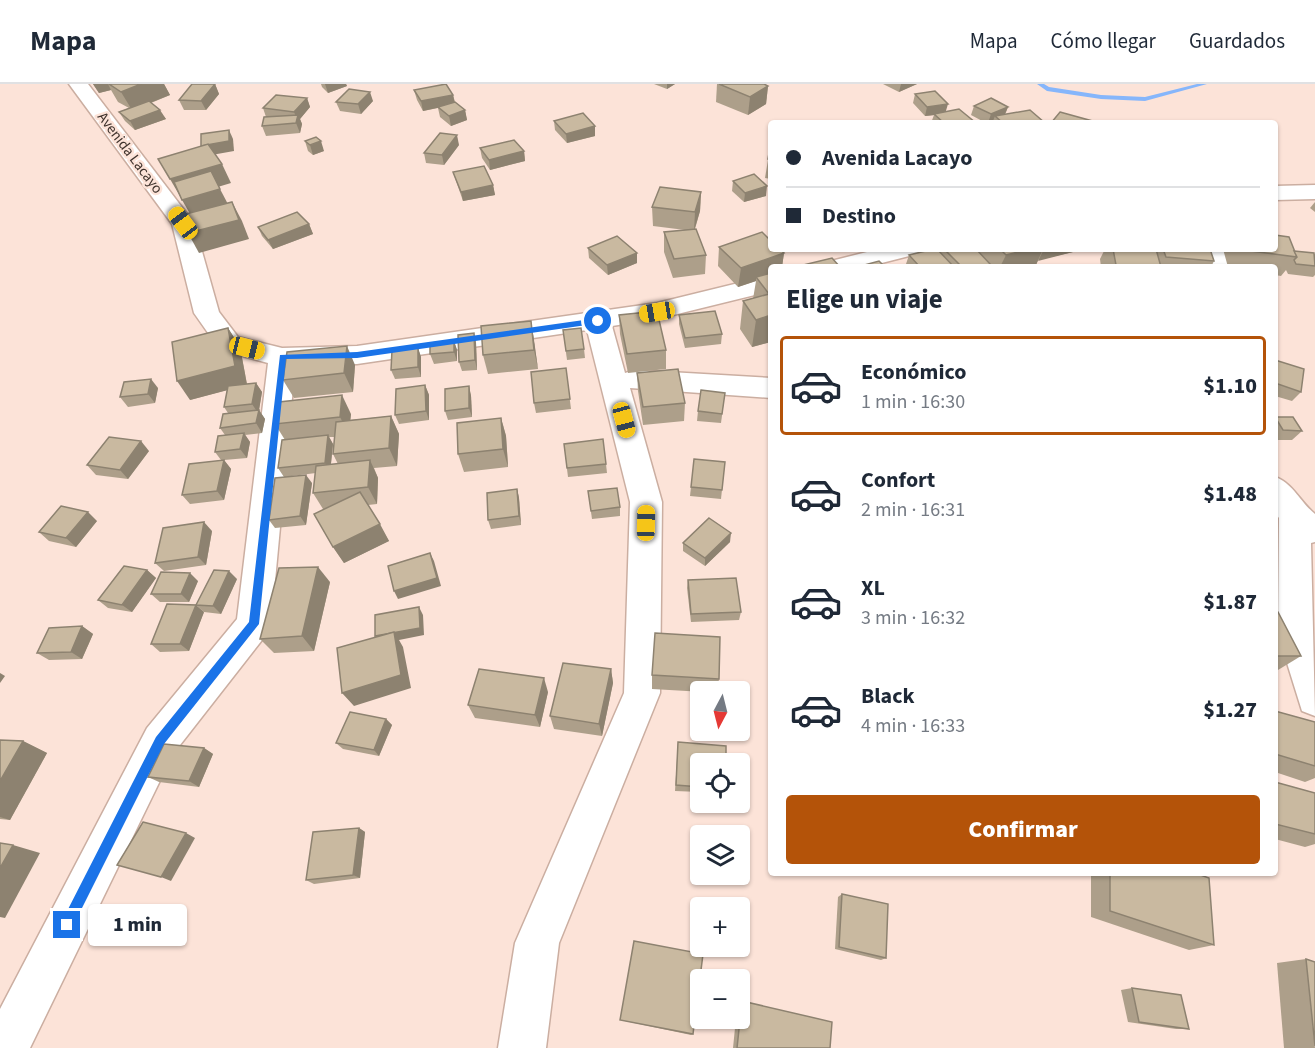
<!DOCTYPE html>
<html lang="es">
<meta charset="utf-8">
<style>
body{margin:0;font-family:"Source Sans 3",sans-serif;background:#f2f2f3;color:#1f2937;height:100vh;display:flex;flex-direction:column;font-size:22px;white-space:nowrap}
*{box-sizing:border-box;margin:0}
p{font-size:20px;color:#747a83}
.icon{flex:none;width:33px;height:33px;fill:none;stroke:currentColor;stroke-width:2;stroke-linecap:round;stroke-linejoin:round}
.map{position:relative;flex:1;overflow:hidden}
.panel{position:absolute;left:768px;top:180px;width:510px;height:612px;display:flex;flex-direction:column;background:#fff;border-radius:6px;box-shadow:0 2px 4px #0004}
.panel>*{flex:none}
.top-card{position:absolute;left:768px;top:36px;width:510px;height:132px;border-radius:6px;box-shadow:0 2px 4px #0004;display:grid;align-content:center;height:132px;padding:0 18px;background:#fff}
.needle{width:39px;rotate:187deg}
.controls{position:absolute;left:690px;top:597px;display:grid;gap:12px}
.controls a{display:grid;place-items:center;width:60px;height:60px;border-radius:6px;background:#fff;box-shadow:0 2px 4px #0004;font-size:30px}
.end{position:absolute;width:27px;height:27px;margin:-14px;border:8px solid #1a73e8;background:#fff;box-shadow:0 0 0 3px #fff}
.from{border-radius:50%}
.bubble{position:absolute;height:42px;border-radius:6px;background:#fff;box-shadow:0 2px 4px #0004;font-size:20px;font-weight:800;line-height:42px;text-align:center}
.car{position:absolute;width:18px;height:36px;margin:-18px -9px;border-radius:8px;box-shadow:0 0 4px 2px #0007;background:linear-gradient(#f5c518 24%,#345 0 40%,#f5c518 0 76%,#345 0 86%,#f5c518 0)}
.top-card b{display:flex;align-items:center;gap:21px;height:57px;font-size:22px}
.top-card b+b{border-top:2px solid #e0e1e3}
.top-card i{width:15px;height:15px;background:#1f2937}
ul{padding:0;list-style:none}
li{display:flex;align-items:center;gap:18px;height:99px;margin:0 12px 9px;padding:0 6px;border:3px solid transparent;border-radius:6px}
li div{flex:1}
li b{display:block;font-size:22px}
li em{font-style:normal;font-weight:800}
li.selected{border-color:#b45309}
li>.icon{width:54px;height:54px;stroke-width:1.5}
h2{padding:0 18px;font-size:27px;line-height:72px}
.action{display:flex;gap:12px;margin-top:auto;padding:12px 18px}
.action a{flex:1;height:69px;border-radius:6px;background:#b45309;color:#fff;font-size:24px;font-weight:800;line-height:69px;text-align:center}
header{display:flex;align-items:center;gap:36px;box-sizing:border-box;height:84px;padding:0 30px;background:#fff;border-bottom:2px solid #e0e1e3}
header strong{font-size:28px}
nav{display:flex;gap:33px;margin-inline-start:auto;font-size:21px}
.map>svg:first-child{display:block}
</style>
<header>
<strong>Mapa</strong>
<nav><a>Mapa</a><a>Cómo llegar</a><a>Guardados</a></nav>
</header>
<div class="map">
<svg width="1315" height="964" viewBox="0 0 1315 964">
<rect width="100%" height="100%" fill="#fce3d8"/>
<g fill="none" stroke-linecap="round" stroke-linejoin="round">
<path fill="#86b6fb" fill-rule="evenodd" d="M1037,0H1044L1049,3L1101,11L1145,13L1197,0H1207L1145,17L1101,15L1047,7Z"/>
<g stroke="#cbaea1" stroke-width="3">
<g id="street">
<path d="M69,0H88L194,139L219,228L238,253L282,264L357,262L657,219L771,191V207L657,235L612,242L625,289L635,286L771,294V314L630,304L662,418L660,609L559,859L546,964H498L515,859L624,609L630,418L587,246L357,280L295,282L271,540L266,551L173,670L30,964H0V925L147,644L237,535L268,279L220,266L194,229L172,140Z"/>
<path d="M1315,101V115L1275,116V102Z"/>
<path d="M879,165H921L917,170L866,183H824L827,178Z"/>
<path d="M1200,165H1224L1229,183H1205Z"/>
<path d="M1275,393C1293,399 1300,418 1315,430V458L1311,459L1315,632L1302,627L1278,550L1279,434L1275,429Z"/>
</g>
</g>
<use href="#street" fill="#fff" fill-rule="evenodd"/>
</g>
<g fill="#ad9f8a" fill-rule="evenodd">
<path d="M93,0H164L170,11L151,19L166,35L135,46L125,37L119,28L129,24L118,18L111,6L99,9Z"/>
<path d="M215,0L219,10L206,26H184L179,16Z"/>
<path d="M321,0H346L347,2L328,9L322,3Z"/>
<path d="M654,0H675L667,5Z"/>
<path d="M717,0H764L768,2L766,20L748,31L716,18Z"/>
<path d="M883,0H917L899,8Z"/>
<path d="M414,6L453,11L455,18L465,26L467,36L451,42L440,33L438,24L423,27L417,16Z"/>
<path d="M915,10L946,28L976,39H931L934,31L925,32L913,19Z"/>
<path d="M307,14L310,23L300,35L302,40L300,49L266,52L262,42L266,33L263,24Z"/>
<path d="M373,17L361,30L340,27L336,18Z"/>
<path d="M974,22L1008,23L1005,31L1045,39H993V37L990,39H986L971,31Z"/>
<path d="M554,37L595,42V52L567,59L555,46Z"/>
<path d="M305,57L324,67L313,71L308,67Z"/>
<path d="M771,58V95L765,94Z"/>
<path d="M459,61L444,81L426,79L424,69Z"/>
<path d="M480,64L524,67L525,77L490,86L482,74Z"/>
<path d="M453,88L493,101L495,111L463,117L456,97Z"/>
<path d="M733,97L766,112L744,118L732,107Z"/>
<path d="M701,108L700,127L695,145L706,171L705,190L673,194L664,168V148L685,146L653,142L652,123Z"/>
<path d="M1315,118V128L1310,124Z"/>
<path d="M309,140L313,150L273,165L262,152L258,143Z"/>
<path d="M719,163L784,169L782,183H771V258L752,263L740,245L743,217L753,215L756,197L738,203L718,182Z"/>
<path d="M588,164L637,169V179L608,191L589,174Z"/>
<path d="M941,165H1074L1073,168L1038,176L1036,181L1026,183H905L909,171L940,168Z"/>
<path d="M1105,165H1210L1214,177L1211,183H1101L1100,175Z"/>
<path d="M1223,165H1275L1315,170V191L1313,193L1288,190L1286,186L1281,192L1275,191V183H1228Z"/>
<path d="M619,231L666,266V285L628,289L620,250Z"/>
<path d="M679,231L722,250L721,260L685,264L679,240Z"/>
<path d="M531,237L538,285L488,290L483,271Z"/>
<path d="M228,244L240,263L247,300L256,299L262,308L259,326L265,335L262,349L245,351L250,358L247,374L224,376L231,385L224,416L190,420L182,411L221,376L215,368L225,351L220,344L228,329L224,323L227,306L190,316Z"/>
<path d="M563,246L584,265L585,274L567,276Z"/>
<path d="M474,249L476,259L477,286L462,287L459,278Z"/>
<path d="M454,257L457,266V277L434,280L430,270Z"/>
<path d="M418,264L421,273V293L395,295L391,286Z"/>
<path d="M1275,276L1301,308L1292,317L1275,312Z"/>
<path d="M355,281L353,308L294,314L283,296Z"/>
<path d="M566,284L571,325L536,329L534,319Z"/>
<path d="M637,289L685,319L684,337L643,341L638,307Z"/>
<path d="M425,301L429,311V336L399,340L395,331Z"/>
<path d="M469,302L471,312L472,333L448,336L445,327Z"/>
<path d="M158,304L155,319L128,323L120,313Z"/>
<path d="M725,309L721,339L697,337L698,327Z"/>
<path d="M351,330L350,336L391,332L399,350L397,382L374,384L378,394L377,420L368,421L389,457L344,479L333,463L323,425L313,409L316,389L284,393L278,384L285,356L275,340ZM329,353H335L333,370L338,380H331L333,360Z"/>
<path d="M1275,333L1302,347L1292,356H1275Z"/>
<path d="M501,334L506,352L508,383L464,388L458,370Z"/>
<path d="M564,360L606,380L607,389L568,393Z"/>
<path d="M149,367L128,395L96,391L87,381Z"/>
<path d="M725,378L721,415L690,412L691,403Z"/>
<path d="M312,399L306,441L275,444L269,436Z"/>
<path d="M517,405L519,414L521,441L491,445L488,436Z"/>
<path d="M588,407L620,423V432L592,435Z"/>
<path d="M97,437L76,463L49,457L39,448Z"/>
<path d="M212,447L206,481L164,487L155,479Z"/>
<path d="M730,458L705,482L683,467V459Z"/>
<path d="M147,486L156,494L132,528L108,524L98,516Z"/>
<path d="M237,495L221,530L204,528L196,521Z"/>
<path d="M688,496L741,528L739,536L691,538L687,504Z"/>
<path d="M198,497L189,518H160L151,510Z"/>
<path d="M330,498L314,567L274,569L260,555Z"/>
<path d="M204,528L189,567L160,568L151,560Z"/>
<path d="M1275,528L1301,572L1278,586H1275Z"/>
<path d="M82,542L93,550L82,575L49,576L37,569Z"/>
<path d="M611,585L613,599L602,652L554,645L550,632Z"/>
<path d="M652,591L719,595L717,608H704L652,605Z"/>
<path d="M548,608L540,643L475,634L468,621Z"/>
<path d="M1275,627L1315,638V694L1305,698L1275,688Z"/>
<path d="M386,635L392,641L379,672L343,665L336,659Z"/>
<path d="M0,656L23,657L47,669L10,736L0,735Z"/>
<path d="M678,658L700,680V708L675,707Z"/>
<path d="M204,664L213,670L199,703L159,698L148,693Z"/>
<path d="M1275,698L1315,709V760L1305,763L1275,755Z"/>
<path d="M359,744L365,748L360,794L314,800L306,796Z"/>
<path d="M1091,789H1195L1214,861L1189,866L1091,833Z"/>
<path d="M842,810L886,874L881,876L835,865L838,813Z"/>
<path d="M1306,875L1315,964H1284L1277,879Z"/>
<path d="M1132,904L1189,945H1176L1128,938L1121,906Z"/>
<path d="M742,917L830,964H733L736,934H740V918Z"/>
<path d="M620,936L693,950L691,951Z"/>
</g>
<g fill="#8d8270">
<path d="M93,0H108L111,6L99,9Z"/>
<path d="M141,0H164L170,11L132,26L121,8Z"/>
<path d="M215,0L219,10L206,26L201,17Z"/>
<path d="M325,0H346L347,2L328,9Z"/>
<path d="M667,0H675L667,5Z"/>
<path d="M901,0H917L899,8Z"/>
<path d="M768,2L766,20L748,31L750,13Z"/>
<path d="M370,8L373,17L361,30L358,20Z"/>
<path d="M453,11L455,20L423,27L421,17Z"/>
<path d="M307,14L310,23L300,35L302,40L300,49L296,39L297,35L294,28Z"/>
<path d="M948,20L945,30L925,32L927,23Z"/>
<path d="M1008,23L1004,32H995L993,37L988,39L991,30Z"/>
<path d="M160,26L166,35L135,46L130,37Z"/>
<path d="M465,26L467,36L451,42L449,32Z"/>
<path d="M595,42V52L567,59L566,50Z"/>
<path d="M229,46L233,55L234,67L206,72L201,62Z"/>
<path d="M457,51L459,61L444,81L442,71Z"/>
<path d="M321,57L324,67L313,71L310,61Z"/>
<path d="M524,67L525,77L490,86L489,76Z"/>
<path d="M222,80L231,99L181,114L170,95Z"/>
<path d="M493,101L495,111L463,117L461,108Z"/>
<path d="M767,102L766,112L744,118L745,109Z"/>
<path d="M220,105L230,124L193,135L182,116Z"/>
<path d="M701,108L700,127L694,147L695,128Z"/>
<path d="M232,118L242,137L249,155L199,169L188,149Z"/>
<path d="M309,140L313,150L273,165L268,156Z"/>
<path d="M864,165H872L863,168Z"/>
<path d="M1030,165H1043L1036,181L1026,183H1000L1006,171Z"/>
<path d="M1044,165H1074L1073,168L1038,177Z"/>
<path d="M637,169V179L608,191L607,181Z"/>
<path d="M784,169L782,183H771V191L756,193V197L738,203L741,184Z"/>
<path d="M771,231V258L752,263L756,236Z"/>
<path d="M531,237L534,256L538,285L534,266Z"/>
<path d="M228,244L240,263L247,301L190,316L177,297Z"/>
<path d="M474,249L476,259L477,286L475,276Z"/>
<path d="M454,257L457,266V277L454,268Z"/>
<path d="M347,262L355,281L353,308L344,289Z"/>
<path d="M418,264L421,273V293L418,283Z"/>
<path d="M151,295L158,304L155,319L148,310Z"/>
<path d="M256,299L262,308L259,326L265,335L262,349L256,339L258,329L252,320Z"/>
<path d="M425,301L429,311V336L426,327Z"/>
<path d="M469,302L471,312L472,333L469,324Z"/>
<path d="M342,311L351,330L349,351L340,333Z"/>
<path d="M391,332L399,350L397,382L389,364Z"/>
<path d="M501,334L506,352L508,383L503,365Z"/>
<path d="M244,349L250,358L247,374L240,365Z"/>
<path d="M328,351L333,360L330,388L325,379Z"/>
<path d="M141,357L149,367L128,395L120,386Z"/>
<path d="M224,376L231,385L224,416L217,407Z"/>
<path d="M370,376L378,394L377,420L368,403Z"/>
<path d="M306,391L312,399L306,441L300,432Z"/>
<path d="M517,405L519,414L521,441L519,432Z"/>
<path d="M88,428L97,437L76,463L66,454Z"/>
<path d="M204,438L212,447L206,481L198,473Z"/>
<path d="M380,440L389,457L344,479L333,463Z"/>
<path d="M731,449L730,458L705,482V474Z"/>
<path d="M430,469L434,477L441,502L398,515L394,507Z"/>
<path d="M318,483L330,498L314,567L302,552Z"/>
<path d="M147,486L156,494L132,528L122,521Z"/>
<path d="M229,487L237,495L221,530L213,522Z"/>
<path d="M190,489L198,497L189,518L181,510Z"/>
<path d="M196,521L204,528L189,567L180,560Z"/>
<path d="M419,523L423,531L424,551L399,556L403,563L411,604L354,622L342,609L381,560L375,552Z"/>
<path d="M82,542L93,550L82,575L71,568Z"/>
<path d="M611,585L613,599L602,652L599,640Z"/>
<path d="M0,589L5,592L0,599Z"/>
<path d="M544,594L548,608L540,643L535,631Z"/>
<path d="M386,635L392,641L379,672L374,666Z"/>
<path d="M23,657L47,669L10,736L0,733V697Z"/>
<path d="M204,664L213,670L199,703L189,697Z"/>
<path d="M359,744L365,748L360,794L353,791Z"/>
<path d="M186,749L195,754L171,797L161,793Z"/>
<path d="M13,761L40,769L5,834L0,833V784Z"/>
</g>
<g fill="#c9b9a0" stroke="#8d8270" stroke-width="1.5">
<path d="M109,0H141L121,8Z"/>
<path d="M192,0H215L201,17L179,16Z"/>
<path d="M446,0L453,11L421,17L414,6Z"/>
<path d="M719,0H764L768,2L750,13Z"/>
<path d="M349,5L370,8L358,20L336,18Z"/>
<path d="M935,7L948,20L927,23L915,10Z"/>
<path d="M276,11L307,14L294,28L263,24Z"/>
<path d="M991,14L1008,23L991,30L974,22Z"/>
<path d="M149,17L160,26L130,37L119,28Z"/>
<path d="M455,18L465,26L449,32L438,23Z"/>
<path d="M959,25L976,39H944L934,30Z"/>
<path d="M1030,26L1045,39H1003L995,32Z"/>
<path d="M1060,28L1096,38L1095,39H1051Z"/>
<path d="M583,29L595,42L566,50L554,37Z"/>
<path d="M298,31L296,39L262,42L264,33Z"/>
<path d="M229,46V57L201,62V50Z"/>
<path d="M440,49L457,51L442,71L424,69Z"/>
<path d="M316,53L321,57L310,61L305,57Z"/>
<path d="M514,56L524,67L489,76L480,64Z"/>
<path d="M771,58V75H768Z"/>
<path d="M208,60L222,80L170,95L158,75Z"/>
<path d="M484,82L493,101L461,108L453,88Z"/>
<path d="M211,87L220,105L182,116L174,98Z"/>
<path d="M754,90L767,102L745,109L733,97Z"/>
<path d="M660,103L701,108L695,128L652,123Z"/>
<path d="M232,118L239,136L188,149L182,131Z"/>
<path d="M297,128L309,140L268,156L258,143Z"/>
<path d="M696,145L706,171L674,175L664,148Z"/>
<path d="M762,148L771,157V165H780L784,169L741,184L719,163Z"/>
<path d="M1275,151L1289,153L1297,173L1243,166L1242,165H1275Z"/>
<path d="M617,152L637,169L607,181L588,164Z"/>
<path d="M934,165H937L954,183H920L909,171Z"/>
<path d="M944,165H976L991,181L982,183H962Z"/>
<path d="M1000,165H1030L1006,171Z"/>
<path d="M1113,165H1156L1161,183H1131L1116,181Z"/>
<path d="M1163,165H1210L1214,177L1166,173Z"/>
<path d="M1294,167L1314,169L1315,182L1296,180L1294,176L1297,173Z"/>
<path d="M832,174L840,183H795Z"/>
<path d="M879,177L885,183H857Z"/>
<path d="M771,189V231L756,236L743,217L769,210L756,193Z"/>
<path d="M657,227L666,266L627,270L619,231Z"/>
<path d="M715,227L722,250L685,254L679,231Z"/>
<path d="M531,237L534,266L483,271L481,242Z"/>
<path d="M228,244L235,282L177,297L172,258Z"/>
<path d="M581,244L584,265L566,267L563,246Z"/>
<path d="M474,249L475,276L459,278L458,251Z"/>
<path d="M454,257V268L430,270V259Z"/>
<path d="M347,262L344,289L283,296L287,268Z"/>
<path d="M418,264V283L391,286L392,266Z"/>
<path d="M1275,276L1304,285L1301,308L1275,299Z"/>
<path d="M566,284L570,315L534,319L531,288Z"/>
<path d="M678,285L685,319L643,323L637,289Z"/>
<path d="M151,295L148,310L120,313L124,298Z"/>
<path d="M256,299L252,320L224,323L228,302Z"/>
<path d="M425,301L426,327L395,331L396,305Z"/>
<path d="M469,302V324L445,327V305Z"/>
<path d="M701,306L725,309L722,330L698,327Z"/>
<path d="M342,311L340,333L275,340L279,318Z"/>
<path d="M259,326L256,339L220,344L223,330Z"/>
<path d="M391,332L389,364L333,370L336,338Z"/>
<path d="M1275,333H1293L1302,347L1283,346Z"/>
<path d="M501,334L503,365L458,370L457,339Z"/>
<path d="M244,349L240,365L215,368L218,352Z"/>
<path d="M328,351L325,379L278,384L282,356Z"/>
<path d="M109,353L141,357L120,386L87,381Z"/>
<path d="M603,355L606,380L567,384L564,360Z"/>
<path d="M694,375L725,378L722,406L691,403Z"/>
<path d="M224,376L217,407L182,411L189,380Z"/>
<path d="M370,376L368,403L313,409L316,382Z"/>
<path d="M306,391L300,432L269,436L275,394Z"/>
<path d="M617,404L620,423L591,427L588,407Z"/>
<path d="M517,405L519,432L488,436L487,409Z"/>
<path d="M360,408L380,440L333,463L314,430Z"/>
<path d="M61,422L88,428L66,454L39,448Z"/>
<path d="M709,434L731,449L705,474L683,459Z"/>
<path d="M204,438L198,473L155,479L163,444Z"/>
<path d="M430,469L437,494L394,507L388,482Z"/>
<path d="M124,482L147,486L122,521L98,516Z"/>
<path d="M318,483L302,552L260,555L279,484Z"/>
<path d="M214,486L229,487L213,522L196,521Z"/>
<path d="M161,488L190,489L181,510H151Z"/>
<path d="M736,494L741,528L691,530L688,496Z"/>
<path d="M167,520L196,521L180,560H151Z"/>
<path d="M419,523L420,544L375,552V531Z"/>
<path d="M1275,528H1278L1301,572H1275Z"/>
<path d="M82,542L71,568L37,569L49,544Z"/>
<path d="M394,548L401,591L342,609L337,564Z"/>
<path d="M655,549L720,553L719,595L652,591Z"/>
<path d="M563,579L611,585L599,640L550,632Z"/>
<path d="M479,585L544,594L535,631L468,621Z"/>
<path d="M1275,627L1315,638V682L1275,670Z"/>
<path d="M350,628L386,635L374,666L336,659Z"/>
<path d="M0,656L23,657L0,697Z"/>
<path d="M678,658L726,662V680H700V703L676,701Z"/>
<path d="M164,660L204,664L189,697L148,693Z"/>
<path d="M1275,698L1315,709V750L1275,740Z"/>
<path d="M143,738L186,749L161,793L117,781Z"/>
<path d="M359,744L353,791L306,796L313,748Z"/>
<path d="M0,759L13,761L0,784Z"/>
<path d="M1110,789H1195L1209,794L1214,861L1110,827Z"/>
<path d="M842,810L888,820L886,874L839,863Z"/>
<path d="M634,857L703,870L693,950L620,936Z"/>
<path d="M1306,875L1315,878V962Z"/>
<path d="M1132,904L1181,911L1189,945L1139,938Z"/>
<path d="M742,917L832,938L830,964H737Z"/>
</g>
<path fill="#1a73e8" d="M598,234L601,235V239L357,274L286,275L259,540L164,660L71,846L67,847L62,846L60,841L62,837L156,653L249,538L280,271L357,268Z"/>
<g text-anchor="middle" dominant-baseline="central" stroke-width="5" stroke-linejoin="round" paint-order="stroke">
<g font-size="15" fill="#3e322c" stroke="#fce3d8">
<text transform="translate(130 69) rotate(53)">Avenida Lacayo</text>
</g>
</g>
</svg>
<div class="controls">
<a><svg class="needle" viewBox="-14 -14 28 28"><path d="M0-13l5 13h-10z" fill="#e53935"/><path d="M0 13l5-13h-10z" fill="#747a83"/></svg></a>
<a><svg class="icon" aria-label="locate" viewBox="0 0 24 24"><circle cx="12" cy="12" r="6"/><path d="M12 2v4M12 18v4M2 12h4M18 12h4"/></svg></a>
<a><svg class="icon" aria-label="layers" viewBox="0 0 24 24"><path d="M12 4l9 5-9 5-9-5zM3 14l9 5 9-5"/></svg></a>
<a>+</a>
<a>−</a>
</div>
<i class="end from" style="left:598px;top:237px"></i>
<i class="end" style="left:67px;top:841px"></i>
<div class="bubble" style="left:88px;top:820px;width:99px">1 min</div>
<i class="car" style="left:183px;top:139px;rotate:323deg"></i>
<i class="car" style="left:657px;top:228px;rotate:261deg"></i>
<i class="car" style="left:247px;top:264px;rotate:104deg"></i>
<i class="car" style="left:624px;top:336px;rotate:165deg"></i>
<i class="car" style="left:646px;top:439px;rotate:1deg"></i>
<div class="top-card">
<b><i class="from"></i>Avenida Lacayo</b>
<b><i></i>Destino</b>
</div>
<section class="panel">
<h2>Elige un viaje</h2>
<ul>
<li class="selected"><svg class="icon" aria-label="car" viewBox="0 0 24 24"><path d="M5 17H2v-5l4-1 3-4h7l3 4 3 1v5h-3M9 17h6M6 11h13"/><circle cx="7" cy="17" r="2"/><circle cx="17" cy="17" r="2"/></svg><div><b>Económico</b><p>1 min · 16:30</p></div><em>$1.10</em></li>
<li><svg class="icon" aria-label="car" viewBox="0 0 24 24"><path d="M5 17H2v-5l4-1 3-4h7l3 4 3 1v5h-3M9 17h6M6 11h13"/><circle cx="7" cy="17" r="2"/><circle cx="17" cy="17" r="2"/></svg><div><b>Confort</b><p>2 min · 16:31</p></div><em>$1.48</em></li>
<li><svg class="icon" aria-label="car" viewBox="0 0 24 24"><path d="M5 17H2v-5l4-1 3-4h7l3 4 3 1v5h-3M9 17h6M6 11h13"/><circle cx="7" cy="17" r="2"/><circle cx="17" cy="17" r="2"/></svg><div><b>XL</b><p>3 min · 16:32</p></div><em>$1.87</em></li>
<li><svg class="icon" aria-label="car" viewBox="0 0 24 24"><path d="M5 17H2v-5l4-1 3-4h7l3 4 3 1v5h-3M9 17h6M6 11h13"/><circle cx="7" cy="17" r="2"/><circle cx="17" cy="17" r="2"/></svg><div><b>Black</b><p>4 min · 16:33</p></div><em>$1.27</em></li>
</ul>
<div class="action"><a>Confirmar</a></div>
</section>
</div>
